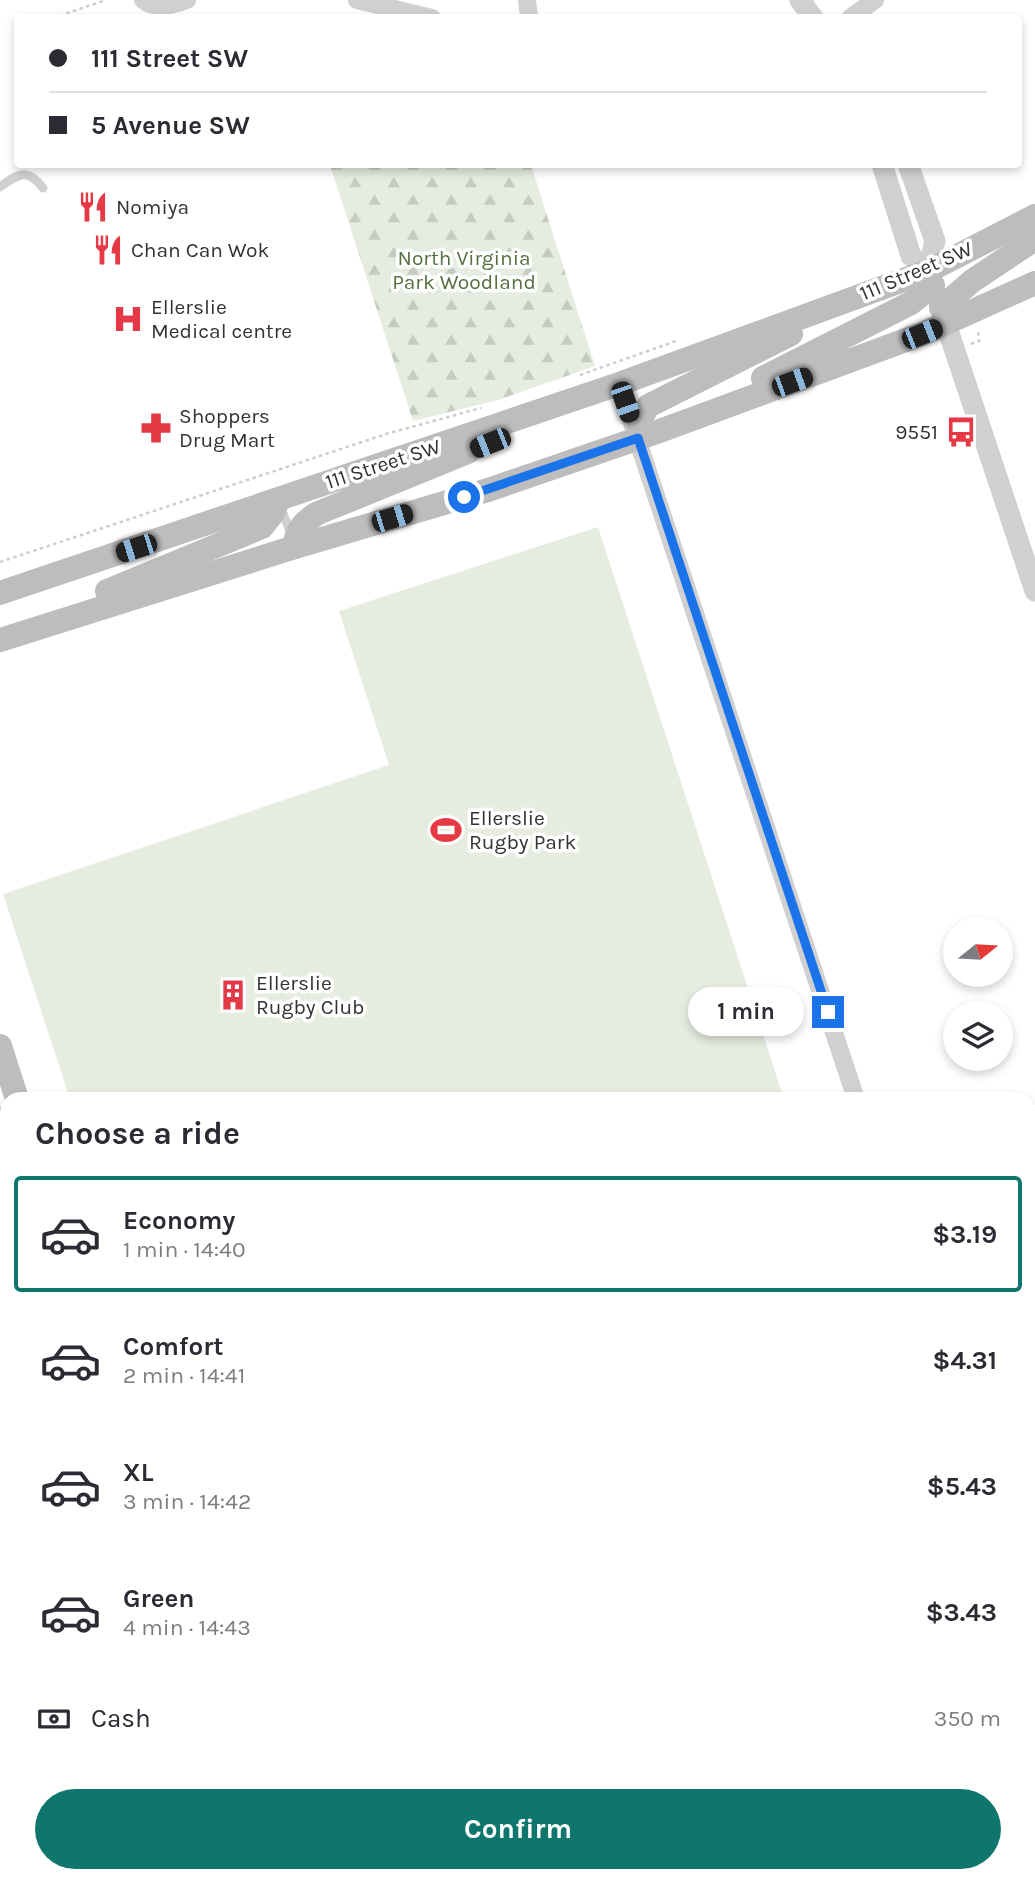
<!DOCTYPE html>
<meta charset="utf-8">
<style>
body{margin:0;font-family:Karla,sans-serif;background:#f2f2f3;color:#2b2b33;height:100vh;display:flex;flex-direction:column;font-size:26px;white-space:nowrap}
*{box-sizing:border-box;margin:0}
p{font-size:23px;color:#7c7c81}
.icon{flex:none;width:38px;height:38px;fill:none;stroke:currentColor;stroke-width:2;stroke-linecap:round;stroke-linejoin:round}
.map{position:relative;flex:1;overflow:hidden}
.sheet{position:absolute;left:0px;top:1092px;width:1036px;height:791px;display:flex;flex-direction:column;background:#fff;border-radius:21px 21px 0 0;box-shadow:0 4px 10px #0003}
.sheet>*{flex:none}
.hud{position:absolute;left:14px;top:14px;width:1008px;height:154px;border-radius:7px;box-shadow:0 4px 10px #0003;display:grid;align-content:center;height:154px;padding:0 35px;background:#fff}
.needle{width:46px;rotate:72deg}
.buttons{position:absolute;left:943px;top:917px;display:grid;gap:14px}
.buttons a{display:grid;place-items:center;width:70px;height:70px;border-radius:50%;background:#fff;box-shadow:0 4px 10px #0003;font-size:35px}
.end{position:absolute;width:32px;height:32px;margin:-16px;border:9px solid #1a73e8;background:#fff;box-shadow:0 0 0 4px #fff}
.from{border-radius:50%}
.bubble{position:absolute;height:49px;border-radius:24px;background:#fff;box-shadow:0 4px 10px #0003;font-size:23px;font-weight:700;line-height:49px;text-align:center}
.car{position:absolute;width:21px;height:42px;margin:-21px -10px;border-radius:9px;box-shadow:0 0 5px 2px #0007;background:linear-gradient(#222 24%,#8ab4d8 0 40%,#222 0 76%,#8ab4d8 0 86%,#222 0)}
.hud b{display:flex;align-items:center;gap:24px;height:66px;font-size:26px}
.hud b+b{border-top:2px solid #e1e1e2}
.hud i{width:18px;height:18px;background:#2b2b33}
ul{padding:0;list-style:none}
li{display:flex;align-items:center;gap:21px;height:116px;margin:0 14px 10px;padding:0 21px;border:4px solid transparent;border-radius:7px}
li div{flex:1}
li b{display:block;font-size:26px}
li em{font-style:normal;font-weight:700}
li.active{border-color:#0f766e}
li>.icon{width:63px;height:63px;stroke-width:1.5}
h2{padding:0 35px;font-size:32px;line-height:84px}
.pay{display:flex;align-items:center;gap:18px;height:77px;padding:0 35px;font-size:26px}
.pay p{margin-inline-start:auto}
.button{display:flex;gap:14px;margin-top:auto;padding:14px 35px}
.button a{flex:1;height:80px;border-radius:42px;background:#0f766e;color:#fff;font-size:28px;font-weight:700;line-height:80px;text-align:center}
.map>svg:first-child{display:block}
</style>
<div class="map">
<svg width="1035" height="1883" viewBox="0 0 1035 1883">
<defs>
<pattern id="forest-firs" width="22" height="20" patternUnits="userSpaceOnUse" patternTransform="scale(1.75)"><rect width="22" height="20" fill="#e6ecdf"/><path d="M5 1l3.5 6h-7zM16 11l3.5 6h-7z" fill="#c6cbc0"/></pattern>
<pattern id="park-dots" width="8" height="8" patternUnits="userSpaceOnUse" patternTransform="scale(1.75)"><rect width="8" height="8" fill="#e6ecdf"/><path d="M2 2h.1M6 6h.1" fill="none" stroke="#c6cbc0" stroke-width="1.8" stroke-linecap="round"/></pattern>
</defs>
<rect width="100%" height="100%" fill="#fff"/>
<path fill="#e6ecdf" d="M598,527L784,1099H70L3,894L389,765L339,611Z"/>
<path fill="url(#forest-firs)" d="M330,165H531L595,366L498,400L413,421Z"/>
<g fill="url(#park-dots)">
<path d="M0,1280L7,1301V1753L0,1756Z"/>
<path d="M530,1876H620L598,1883H532Z"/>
</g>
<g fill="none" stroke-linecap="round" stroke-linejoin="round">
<g stroke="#cdcdcd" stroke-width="2.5" stroke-dasharray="3.5 3.5" stroke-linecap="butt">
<path d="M53,18L106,0"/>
<path d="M971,344L979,341L978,330"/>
<path d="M580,375L676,341"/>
<path d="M0,562L386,434L481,408"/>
<path d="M0,1265L7,1287"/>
<path d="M0,1356L7,1398"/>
<path d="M0,1574L7,1559"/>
<path d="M201,1876L203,1883"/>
<path d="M543,1876V1883"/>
</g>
<g stroke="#d0d0d0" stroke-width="9">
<path d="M0,187C19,173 28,168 43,188"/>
<path d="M281,508L292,537"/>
</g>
<g stroke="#d0d0d0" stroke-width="18">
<path d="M143,0C157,11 171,5 187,0"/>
<path d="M357,0L432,18"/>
<path d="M527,0L529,18"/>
<path d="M850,18L875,0"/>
<path d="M619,384L856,1099"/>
<path d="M88,1876L90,1883"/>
<path d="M428,1876L430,1883"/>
<path d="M835,1876L837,1883"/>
<path d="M966,1876L969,1883"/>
</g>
<g stroke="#d0d0d0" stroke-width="21">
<path d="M800,0L813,18"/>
<path d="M882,164L911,256L928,271L933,285L1035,591"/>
<path d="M908,164L935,241L928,271"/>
<path d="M0,1776L7,1773"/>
<path d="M0,1807L7,1805"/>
</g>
<g stroke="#bdbdbd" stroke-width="24">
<path d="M941,308L972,281L1035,239"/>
<path d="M763,378L911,303L933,285"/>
<path d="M638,438L640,420L648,406L791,334"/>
<path d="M295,547C295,531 304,521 318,513L468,452"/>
<path d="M107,591L262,527L273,513L278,500"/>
<path d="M0,593L619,384L928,271L1035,216"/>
<path d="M0,640L295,547L488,490L657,432L922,334L1035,283"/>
<path d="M0,1046L17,1099"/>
<path d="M0,1119L7,1138"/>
<path d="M0,1179L7,1201"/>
<path d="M225,1876L227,1883"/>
<path d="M255,1876L258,1883"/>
</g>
</g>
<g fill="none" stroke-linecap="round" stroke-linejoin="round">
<path stroke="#1a73e8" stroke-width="9" d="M464,497L638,438L828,1012"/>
</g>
<defs>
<g id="restaurant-bare" transform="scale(2.415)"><path d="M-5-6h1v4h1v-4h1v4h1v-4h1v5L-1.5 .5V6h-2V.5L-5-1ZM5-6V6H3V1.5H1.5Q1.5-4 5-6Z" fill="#e63946" stroke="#fff" stroke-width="2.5" paint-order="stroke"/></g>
<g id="hospital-bare" transform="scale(2.415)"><path d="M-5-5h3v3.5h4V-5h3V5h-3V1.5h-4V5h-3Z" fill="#e63946" stroke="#fff" stroke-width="2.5" paint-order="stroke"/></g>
<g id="pharmacy-bare" transform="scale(2.415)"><path d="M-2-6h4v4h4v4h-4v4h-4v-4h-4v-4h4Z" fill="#e63946" stroke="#fff" stroke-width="2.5" paint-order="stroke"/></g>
<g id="bus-bare" transform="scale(2.415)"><path d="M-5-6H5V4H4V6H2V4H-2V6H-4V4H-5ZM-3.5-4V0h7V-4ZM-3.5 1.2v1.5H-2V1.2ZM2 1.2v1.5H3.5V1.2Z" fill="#e63946" stroke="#fff" stroke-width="2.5" paint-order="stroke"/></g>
<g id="stadium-bare" transform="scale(2.415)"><path d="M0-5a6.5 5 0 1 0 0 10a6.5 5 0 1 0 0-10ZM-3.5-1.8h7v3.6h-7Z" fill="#e63946" stroke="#fff" stroke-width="2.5" paint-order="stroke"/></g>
<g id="building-bare" transform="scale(2.415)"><path d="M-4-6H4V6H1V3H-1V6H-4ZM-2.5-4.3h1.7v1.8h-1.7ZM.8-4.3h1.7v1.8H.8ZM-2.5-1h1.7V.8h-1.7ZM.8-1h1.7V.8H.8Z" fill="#e63946" stroke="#fff" stroke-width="2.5" paint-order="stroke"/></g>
</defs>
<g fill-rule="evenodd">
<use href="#restaurant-bare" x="93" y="207"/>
<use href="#restaurant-bare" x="108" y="250"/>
<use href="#hospital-bare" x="128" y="319"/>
<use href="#pharmacy-bare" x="156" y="428"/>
<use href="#bus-bare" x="961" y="432"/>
<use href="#stadium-bare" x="446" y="830"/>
<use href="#building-bare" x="233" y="995"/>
</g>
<g text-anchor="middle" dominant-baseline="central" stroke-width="7" stroke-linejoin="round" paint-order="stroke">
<g font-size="21" fill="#333" stroke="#fff" text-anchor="start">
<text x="116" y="207">Nomiya</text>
<text x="131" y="250">Chan Can Wok</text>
<text x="151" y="307">Ellerslie<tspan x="151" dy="24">Medical centre</tspan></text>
<text x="179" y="416">Shoppers<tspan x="179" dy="24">Drug Mart</tspan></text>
<text x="938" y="432" text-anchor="end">9551</text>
<text x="469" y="818">Ellerslie<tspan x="469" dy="24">Rugby Park</tspan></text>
<text x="256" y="983">Ellerslie<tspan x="256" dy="24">Rugby Club</tspan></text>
</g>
<g font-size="21" fill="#56703f" stroke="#fff">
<text x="464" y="258">North Virginia<tspan x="464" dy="24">Park Woodland</tspan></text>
</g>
<g font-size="21" fill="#333" stroke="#fff">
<text transform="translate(916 271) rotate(-23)">111 Street SW</text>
<text transform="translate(383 464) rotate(-18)">111 Street SW</text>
</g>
</g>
</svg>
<div class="buttons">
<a><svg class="needle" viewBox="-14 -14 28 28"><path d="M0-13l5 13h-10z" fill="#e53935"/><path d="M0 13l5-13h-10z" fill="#7c7c81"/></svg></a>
<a><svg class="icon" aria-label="layers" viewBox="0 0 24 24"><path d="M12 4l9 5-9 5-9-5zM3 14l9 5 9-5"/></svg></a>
</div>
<i class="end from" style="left:464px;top:497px"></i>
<i class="end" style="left:828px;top:1012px"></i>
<div class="bubble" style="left:688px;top:987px;width:116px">1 min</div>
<i class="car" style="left:922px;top:334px;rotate:68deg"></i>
<i class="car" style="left:792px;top:382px;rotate:70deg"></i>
<i class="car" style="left:625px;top:402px;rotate:161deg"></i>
<i class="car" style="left:490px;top:443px;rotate:248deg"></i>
<i class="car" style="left:392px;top:518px;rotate:73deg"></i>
<i class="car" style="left:136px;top:548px;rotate:252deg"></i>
<div class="hud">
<b><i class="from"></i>111 Street SW</b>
<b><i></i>5 Avenue SW</b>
</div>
<section class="sheet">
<h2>Choose a ride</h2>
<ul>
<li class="active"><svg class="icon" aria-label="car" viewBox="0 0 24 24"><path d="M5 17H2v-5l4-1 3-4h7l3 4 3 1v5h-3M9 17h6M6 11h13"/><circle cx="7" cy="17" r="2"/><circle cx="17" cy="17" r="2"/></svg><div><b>Economy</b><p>1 min · 14:40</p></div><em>$3.19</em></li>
<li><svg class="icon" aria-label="car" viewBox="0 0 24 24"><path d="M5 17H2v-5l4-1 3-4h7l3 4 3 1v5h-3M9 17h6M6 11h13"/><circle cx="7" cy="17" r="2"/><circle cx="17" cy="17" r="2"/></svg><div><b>Comfort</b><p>2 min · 14:41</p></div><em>$4.31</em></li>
<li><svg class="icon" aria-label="car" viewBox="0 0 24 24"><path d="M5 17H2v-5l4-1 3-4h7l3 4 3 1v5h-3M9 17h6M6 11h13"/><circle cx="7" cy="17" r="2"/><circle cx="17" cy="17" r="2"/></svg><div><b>XL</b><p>3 min · 14:42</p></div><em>$5.43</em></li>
<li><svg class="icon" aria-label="car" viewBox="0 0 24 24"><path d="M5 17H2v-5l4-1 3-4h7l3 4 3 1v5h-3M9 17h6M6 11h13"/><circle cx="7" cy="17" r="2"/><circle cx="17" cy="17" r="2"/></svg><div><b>Green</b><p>4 min · 14:43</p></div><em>$3.43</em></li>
</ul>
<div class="pay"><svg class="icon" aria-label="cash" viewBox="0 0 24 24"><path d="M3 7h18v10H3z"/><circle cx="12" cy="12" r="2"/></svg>Cash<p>350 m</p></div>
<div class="button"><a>Confirm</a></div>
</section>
</div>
